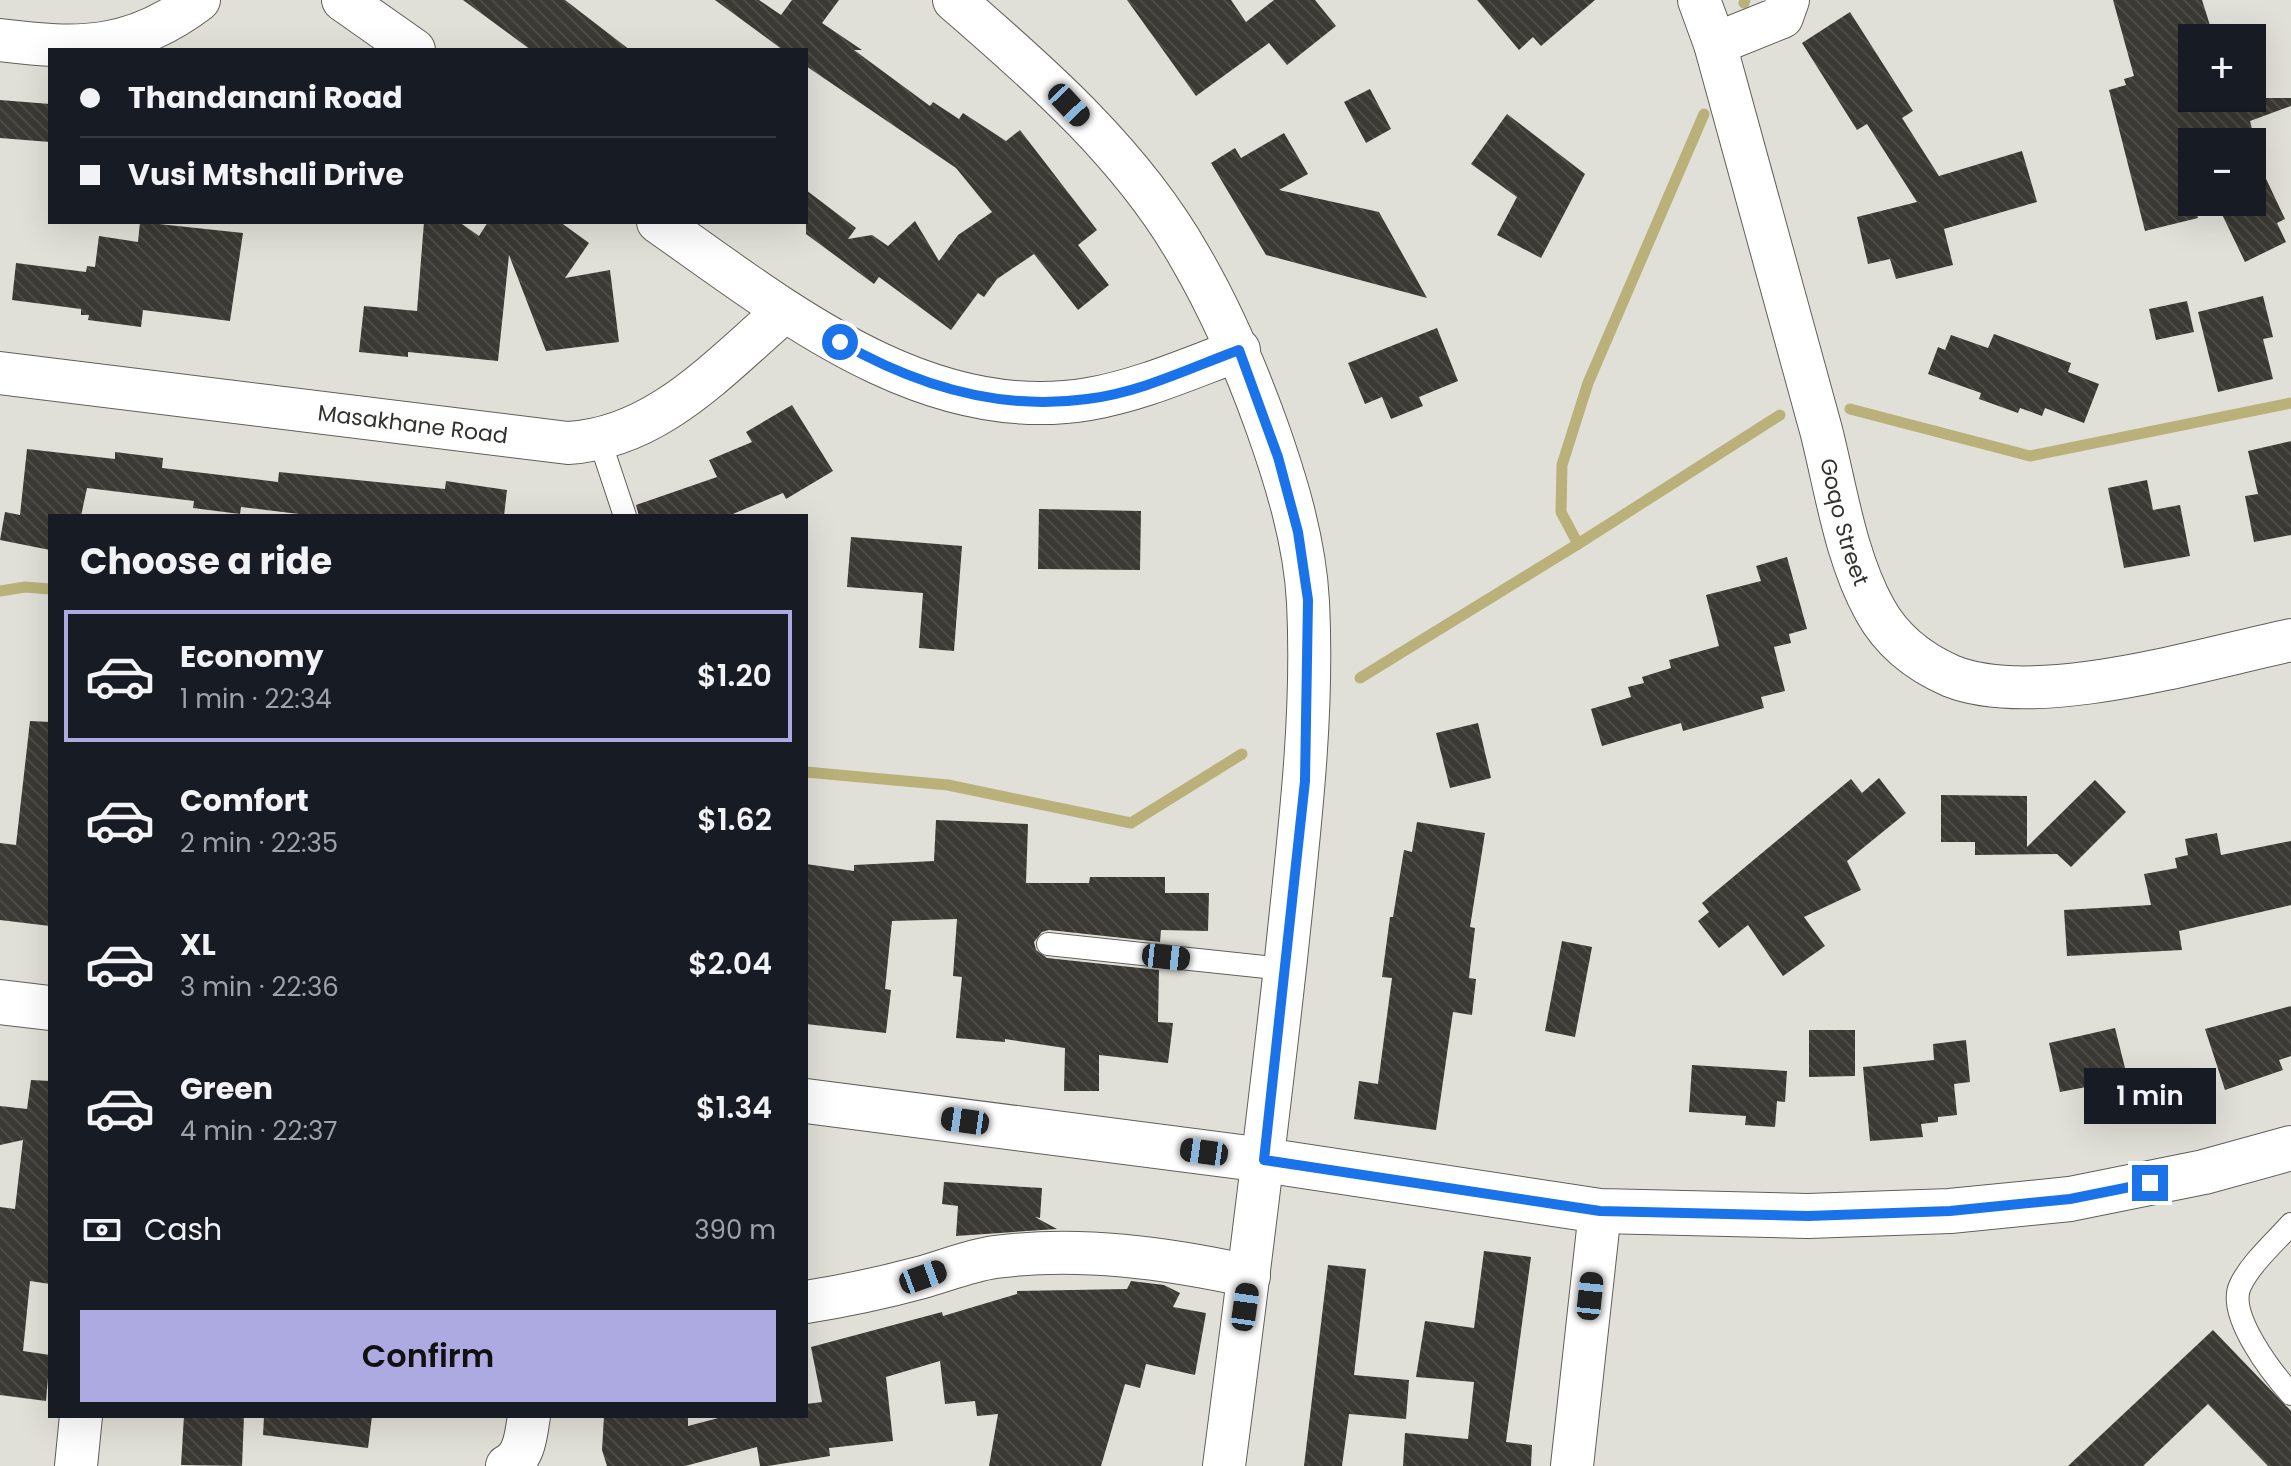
<!DOCTYPE html>
<meta charset="utf-8">
<style>
body{margin:0;font-family:Poppins,sans-serif;background:#242831;color:#f1f3f6;height:100vh;display:flex;flex-direction:column;font-size:30px;white-space:nowrap}
*{box-sizing:border-box;margin:0}
p{font-size:26px;color:#9ea1a6}
.icon{flex:none;width:44px;height:44px;fill:none;stroke:currentColor;stroke-width:2;stroke-linecap:round;stroke-linejoin:round}
.map{position:relative;flex:1;overflow:hidden}
.sheet{position:absolute;left:48px;top:514px;width:760px;height:904px;display:flex;flex-direction:column;background:#171b24;border-radius:0px;box-shadow:0 8px 32px #0002}
.sheet>*{flex:none}
.guide{position:absolute;left:48px;top:48px;width:760px;height:176px;border-radius:0px;box-shadow:0 8px 32px #0002;display:grid;align-content:center;height:176px;padding:0 32px;background:#171b24}
.buttons{position:absolute;left:2178px;top:24px;display:grid;gap:16px}
.buttons a{display:grid;place-items:center;width:88px;height:88px;border-radius:0px;background:#171b24;box-shadow:0 8px 32px #0002;font-size:40px}
.end{position:absolute;width:36px;height:36px;margin:-18px;border:10px solid #1a73e8;background:#fff;box-shadow:0 0 0 4px #fff}
.from{border-radius:50%}
.bubble{position:absolute;height:56px;border-radius:0px;background:#171b24;box-shadow:0 8px 32px #0002;font-size:26px;font-weight:600;line-height:56px;text-align:center}
.car{position:absolute;width:24px;height:48px;margin:-24px -12px;border-radius:10px;box-shadow:0 0 6px 2px #0007;background:linear-gradient(#222 24%,#8ab4d8 0 40%,#222 0 76%,#8ab4d8 0 86%,#222 0)}
.guide b{display:flex;align-items:center;gap:28px;height:76px;font-size:30px}
.guide b+b{border-top:2px solid #363941}
.guide i{width:20px;height:20px;background:#f1f3f6}
ul{padding:0;list-style:none}
li{display:flex;align-items:center;gap:24px;height:132px;margin:0 16px 12px;padding:0 16px;border:4px solid transparent;border-radius:0px}
li div{flex:1}
li b{display:block;font-size:30px}
li em{font-style:normal;font-weight:600}
li.active{border-color:#adaae2}
li>.icon{width:72px;height:72px;stroke-width:1.5}
h2{padding:0 32px;font-size:36px;line-height:96px}
.pay{display:flex;align-items:center;gap:20px;height:88px;padding:0 32px;font-size:30px}
.pay p{margin-inline-start:auto}
.action{display:flex;gap:16px;margin-top:auto;padding:16px 32px}
.action a{flex:1;height:92px;border-radius:0px;background:#adaae2;color:#111;font-size:32px;font-weight:600;line-height:92px;text-align:center}
.map>svg:first-child{display:block}
</style>
<div class="map">
<svg width="2291" height="1466" viewBox="0 0 2291 1466">
<defs>
<pattern id="building-back-hatch" width="6" height="6" patternUnits="userSpaceOnUse" patternTransform="scale(2)"><rect width="6" height="6" fill="#3a3933"/><path d="M-1 5l2 2M0 0l6 6M5-1l2 2" fill="none" stroke="#4e4d48"/></pattern>
</defs>
<rect width="100%" height="100%" fill="#e1e0d8"/>
<g fill="none" stroke-linecap="round" stroke-linejoin="round">
<g stroke="#b9b179" stroke-width="11">
<path d="M1744,3L1745,0"/>
<path d="M1850,409L2030,456L2291,403"/>
<path d="M1578,544L1780,415"/>
<path d="M0,591L25,587L50,589"/>
<path d="M1360,678L1578,544L1561,512L1562,465L1588,383L1704,114"/>
<path d="M806,772L948,785L1131,823L1242,754"/>
</g>
</g>
<g fill="url(#building-back-hatch)">
<path d="M463,0H565L630,50H531Z"/>
<path d="M715,0H759L781,15L792,0H839L822,23L862,50H854L930,106L933,102L959,119L963,113L1006,141L1020,130L1097,230L1078,245L1109,285L1078,310L1034,254L997,279L984,297L978,293L951,330L879,277L874,284L806,234V190L856,228L848,239L872,235L888,246L915,221L939,261L958,235L992,212L956,168L806,66V50H783Z"/>
<path d="M1127,0H1231L1246,22L1274,0H1315L1336,26L1287,65L1269,43L1196,96Z"/>
<path d="M1477,0H1595L1541,46L1533,37L1519,50Z"/>
<path d="M2113,0H2202L2213,35L2192,38V98H2291V106L2250,121L2253,133L2246,135L2249,142H2192V150L2182,153L2198,218L2145,231L2109,90L2126,85L2124,79L2134,76Z"/>
<path d="M1850,12L1913,111L1902,118L1939,176L2022,151L2037,202L1944,229L1953,265L1896,279L1890,259L1868,264L1857,217L1917,202L1867,124L1857,130L1802,43Z"/>
<path d="M1370,89L1391,129L1366,143L1344,102Z"/>
<path d="M0,100L50,104V142L0,138Z"/>
<path d="M1507,114L1585,174L1541,258L1497,235L1517,197L1471,164Z"/>
<path d="M1284,133L1308,174L1279,190L1379,212L1427,298L1266,255L1211,163L1235,148L1241,158Z"/>
<path d="M2252,149L2285,219L2277,223L2286,242L2245,262L2216,202H2252Z"/>
<path d="M140,222L243,233L230,321L143,310L141,327L88,320L89,315H81V309L12,300L16,263L86,272L87,266L95,267L99,236L138,242Z"/>
<path d="M424,222H459L479,236L488,222H560L589,243L565,278L610,270L619,342L546,351L509,255L498,361L408,352V357L359,352L364,306L417,311Z"/>
<path d="M2263,296L2273,337L2263,339L2273,379L2218,392L2198,312Z"/>
<path d="M2187,301L2194,332L2156,340L2149,309Z"/>
<path d="M1437,328L1458,381L1419,397L1423,406L1391,419L1382,397L1365,404L1348,363Z"/>
<path d="M1994,334L2071,363L2068,372L2099,384L2084,423L2045,408L2042,416L2020,408L2018,413L1979,399L1981,393L1928,374L1938,347L1945,350L1951,335L1988,348Z"/>
<path d="M792,405L833,471L786,499L783,493L728,516H639L636,505L717,477L709,460L752,442L746,432Z"/>
<path d="M2291,441V535L2254,542L2245,496L2258,494L2248,451Z"/>
<path d="M27,449L115,459V452L163,458L162,468L278,482L279,472L445,489L446,481L507,490L504,516H315L241,507L240,514L193,508L194,501L87,488L81,516H50V550L0,540L5,512L20,515Z"/>
<path d="M2147,480L2153,510L2180,505L2190,556L2124,568L2108,488Z"/>
<path d="M1039,509L1141,511L1140,570L1038,569Z"/>
<path d="M851,537L962,546L954,651L919,648L923,593L847,587Z"/>
<path d="M1787,557L1807,629L1789,634L1791,643L1774,647L1785,691L1761,697L1764,708L1683,731L1681,723L1602,746L1591,709L1631,697L1628,687L1644,683L1642,677L1671,668L1669,660L1719,646L1706,595L1761,581L1756,566Z"/>
<path d="M30,721L50,722V926L0,920V843L16,845Z"/>
<path d="M1478,723L1491,778L1450,788L1436,733Z"/>
<path d="M1879,778L1906,813L1847,861L1861,890L1804,917L1825,946L1783,976L1748,925L1719,948L1698,921L1709,912L1702,903L1851,779L1862,793Z"/>
<path d="M2095,780L2126,812L2071,867L2057,854L1975,855V842H1941V795L2027,796V847Z"/>
<path d="M936,820L1028,824L1026,883H1089L1090,877H1165V893H1209L1208,931L1161,930L1160,942L1049,930L1042,932L1034,942L1036,950L1047,958L1159,970L1158,1022L1173,1023L1168,1063L1099,1055V1091H1064L1065,1048L1005,1039V1042L956,1038L962,977L953,976L957,919L892,921L885,989L891,990L886,1033L806,1024V864L854,871V865L934,861Z"/>
<path d="M1417,822L1485,833L1470,927L1475,928L1469,978L1476,979L1472,1015L1453,1012L1436,1130L1354,1119L1359,1081L1378,1084L1392,978L1382,977L1390,917H1393L1404,850L1412,852Z"/>
<path d="M2217,833L2221,855L2291,841V905L2179,931L2182,950L2067,956L2064,910L2151,905L2144,874L2177,868L2175,858L2188,855L2185,839Z"/>
<path d="M1562,941L1592,947L1575,1037L1545,1031Z"/>
<path d="M2291,1006V1056L2279,1060L2283,1070L2225,1090L2205,1029Z"/>
<path d="M2115,1028L2127,1076L2123,1080L2060,1092L2049,1043Z"/>
<path d="M1809,1030H1855V1076L1809,1077Z"/>
<path d="M1966,1040L1970,1082L1954,1084L1957,1115L1938,1117V1122L1921,1124L1923,1137L1870,1141L1863,1067L1934,1060L1933,1044Z"/>
<path d="M1692,1065L1787,1071L1785,1102L1777,1101L1775,1127L1745,1125L1746,1116L1689,1112Z"/>
<path d="M31,1080L50,1081V1284L30,1281L23,1351L50,1355L46,1401L0,1395V1207L15,1209L23,1140L0,1145V1106L27,1109Z"/>
<path d="M944,1182L1042,1188L1040,1218L1035,1217L1057,1229L956,1236L958,1206L942,1204Z"/>
<path d="M1484,1251L1531,1257L1506,1442L1532,1445L1531,1466H1403L1405,1433L1468,1439L1474,1382L1416,1377L1425,1321L1474,1328Z"/>
<path d="M1328,1265L1366,1269L1354,1375L1409,1380L1406,1419L1349,1414L1342,1466H1304Z"/>
<path d="M1131,1281L1164,1285L1180,1293L1173,1307L1206,1313L1195,1375L1146,1364L1140,1388L1125,1384L1101,1466H989L998,1414L977,1416L975,1401L945,1404L940,1361L886,1377L893,1441L829,1448L830,1456L768,1466H760L757,1447L685,1466H607L602,1450L604,1416H688V1426L726,1416H806V1404L822,1402L811,1347L942,1312L943,1316L1017,1294V1291L1127,1289Z"/>
<path d="M2213,1330L2291,1411V1466H2268L2208,1404L2143,1466H2068Z"/>
<path d="M184,1416H244L242,1466L181,1465Z"/>
<path d="M264,1416H372L368,1448L263,1435Z"/>
</g>
<g fill="none" stroke-linecap="round" stroke-linejoin="round">
<g stroke="#605f58" stroke-width="24">
<g id="service">
<path d="M600,441L625,516"/>
<path d="M1048,944L1284,969"/>
<path d="M2291,1224C2275,1242 2250,1264 2240,1286C2227,1315 2272,1373 2291,1394"/>
</g>
</g>
<g stroke="#605f58" stroke-width="44">
<g id="minor">
<path d="M343,0L414,50"/>
<path d="M954,0C1041,75 1133,156 1190,257C1221,310 1245,366 1266,424C1286,480 1305,542 1308,602C1314,721 1298,841 1286,959C1267,1129 1246,1297 1224,1466"/>
<path id="s1" d="M1699,0L1715,44C1750,172 1785,301 1821,430C1836,489 1845,556 1875,610C1892,641 1919,662 1951,676C2036,710 2202,659 2291,640"/>
<path d="M0,40C80,50 132,51 199,0"/>
<path d="M1715,44L1782,17L1788,0"/>
<path d="M658,222C782,309 926,427 1089,399C1141,390 1190,368 1239,350"/>
<path id="s2" d="M0,373L568,443C658,438 719,367 785,311"/>
<path d="M806,1302C844,1296 882,1288 919,1278C945,1271 968,1261 995,1257C1080,1246 1166,1258 1249,1276"/>
<path d="M76,1466L81,1416"/>
<path d="M507,1466C525,1457 526,1434 529,1416"/>
<path d="M1572,1466L1600,1211"/>
</g>
</g>
<g stroke="#605f58" stroke-width="46">
<g id="tertiary">
<path d="M0,1002L50,1008"/>
<path d="M806,1101L1264,1160L1600,1211L1808,1216L1950,1211L2070,1199L2204,1172L2291,1148"/>
</g>
</g>
<use href="#service" stroke="#fff" stroke-width="22"/>
<use href="#minor" stroke="#fff" stroke-width="42"/>
<use href="#tertiary" stroke="#fff" stroke-width="44"/>
</g>
<g fill="none" stroke-linecap="round" stroke-linejoin="round">
<path stroke="#1a73e8" stroke-width="10" d="M840,342C915,385 999,411 1087,399C1139,393 1190,368 1239,350L1278,457L1298,532L1308,600L1305,781L1264,1160L1600,1211L1808,1216L1950,1211L2070,1199L2150,1183"/>
</g>
<g text-anchor="middle" dominant-baseline="central" stroke-width="8" stroke-linejoin="round" paint-order="stroke">
<g font-size="22" fill="#31312e" stroke="#eeede5">
<text stroke="none"><textPath href="#s2" startOffset="416">Masakhane Road</textPath></text>
<text stroke="none"><textPath href="#s1" startOffset="542">Goqo Street</textPath></text>
</g>
</g>
</svg>
<div class="buttons">
<a>+</a>
<a>−</a>
</div>
<i class="end from" style="left:840px;top:342px"></i>
<i class="end" style="left:2150px;top:1183px"></i>
<div class="bubble" style="left:2084px;top:1068px;width:132px">1 min</div>
<i class="car" style="left:1069px;top:105px;rotate:137deg"></i>
<i class="car" style="left:1166px;top:957px;rotate:96deg"></i>
<i class="car" style="left:965px;top:1121px;rotate:278deg"></i>
<i class="car" style="left:1204px;top:1152px;rotate:278deg"></i>
<i class="car" style="left:923px;top:1277px;rotate:70deg"></i>
<i class="car" style="left:1590px;top:1296px;rotate:6deg"></i>
<i class="car" style="left:1245px;top:1307px;rotate:8deg"></i>
<div class="guide">
<b><i class="from"></i>Thandanani Road</b>
<b><i></i>Vusi Mtshali Drive</b>
</div>
<section class="sheet">
<h2>Choose a ride</h2>
<ul>
<li class="active"><svg class="icon" aria-label="car" viewBox="0 0 24 24"><path d="M5 17H2v-5l4-1 3-4h7l3 4 3 1v5h-3M9 17h6M6 11h13"/><circle cx="7" cy="17" r="2"/><circle cx="17" cy="17" r="2"/></svg><div><b>Economy</b><p>1 min · 22:34</p></div><em>$1.20</em></li>
<li><svg class="icon" aria-label="car" viewBox="0 0 24 24"><path d="M5 17H2v-5l4-1 3-4h7l3 4 3 1v5h-3M9 17h6M6 11h13"/><circle cx="7" cy="17" r="2"/><circle cx="17" cy="17" r="2"/></svg><div><b>Comfort</b><p>2 min · 22:35</p></div><em>$1.62</em></li>
<li><svg class="icon" aria-label="car" viewBox="0 0 24 24"><path d="M5 17H2v-5l4-1 3-4h7l3 4 3 1v5h-3M9 17h6M6 11h13"/><circle cx="7" cy="17" r="2"/><circle cx="17" cy="17" r="2"/></svg><div><b>XL</b><p>3 min · 22:36</p></div><em>$2.04</em></li>
<li><svg class="icon" aria-label="car" viewBox="0 0 24 24"><path d="M5 17H2v-5l4-1 3-4h7l3 4 3 1v5h-3M9 17h6M6 11h13"/><circle cx="7" cy="17" r="2"/><circle cx="17" cy="17" r="2"/></svg><div><b>Green</b><p>4 min · 22:37</p></div><em>$1.34</em></li>
</ul>
<div class="pay"><svg class="icon" aria-label="cash" viewBox="0 0 24 24"><path d="M3 7h18v10H3z"/><circle cx="12" cy="12" r="2"/></svg>Cash<p>390 m</p></div>
<div class="action"><a>Confirm</a></div>
</section>
</div>
